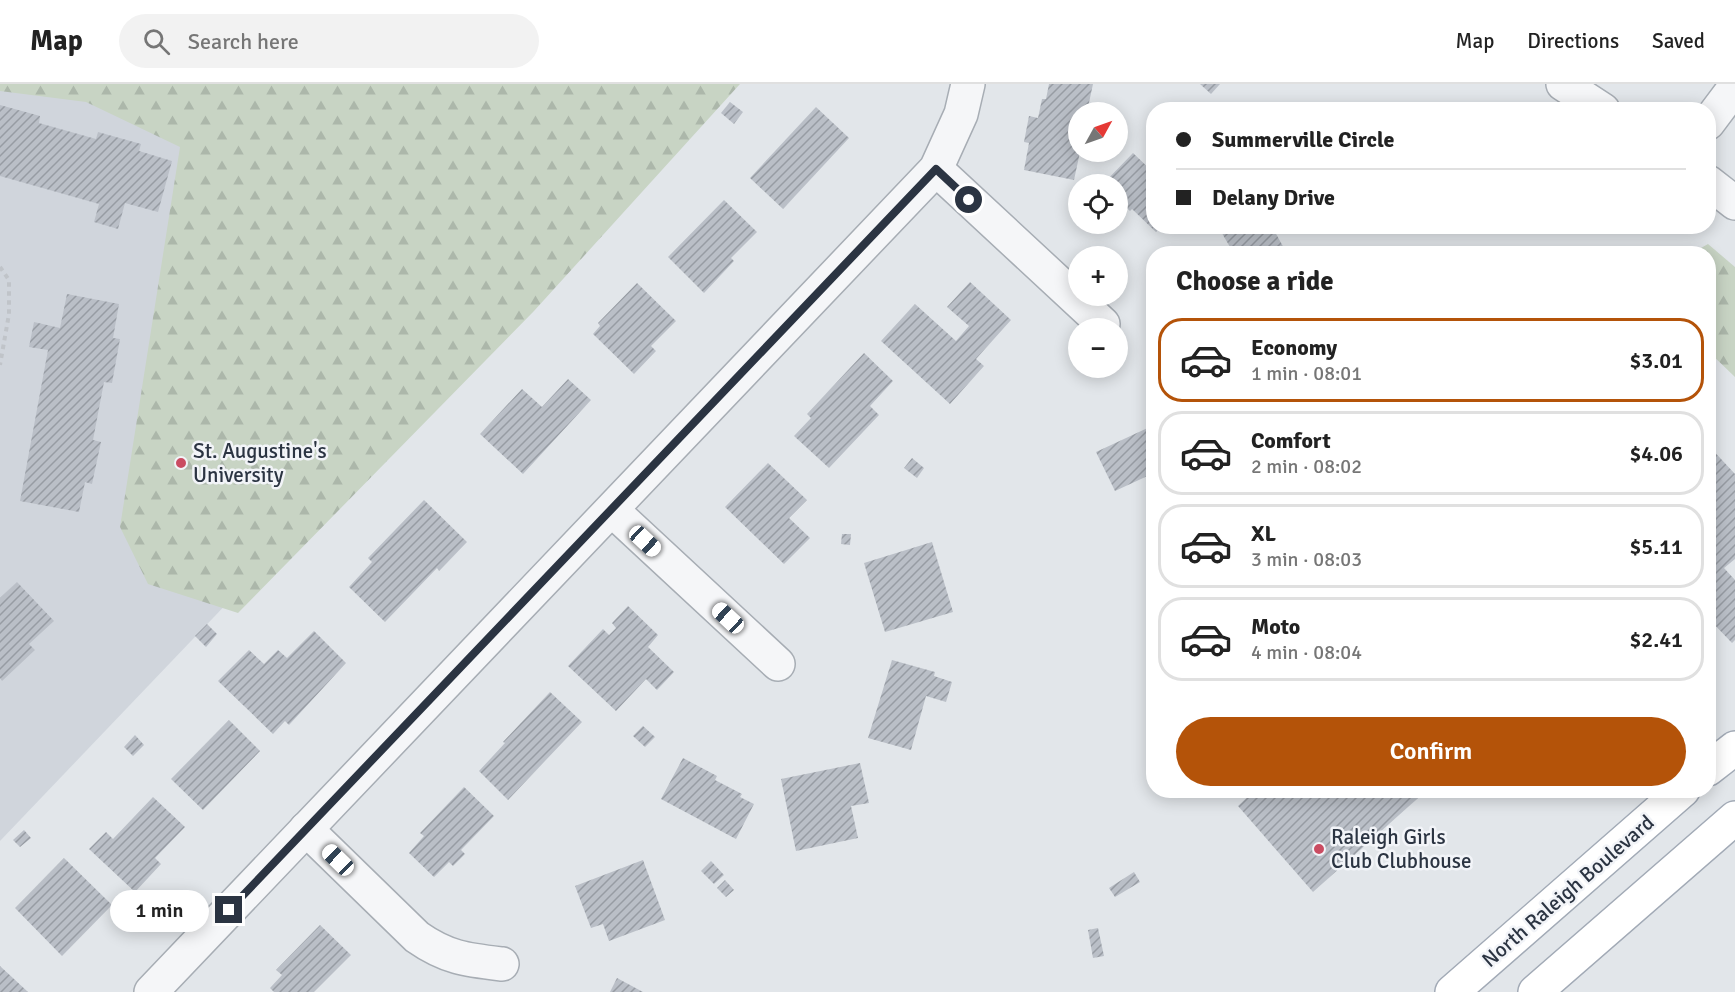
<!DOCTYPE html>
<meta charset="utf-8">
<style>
body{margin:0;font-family:Signika,sans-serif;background:#f2f2f2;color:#222;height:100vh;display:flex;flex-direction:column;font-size:22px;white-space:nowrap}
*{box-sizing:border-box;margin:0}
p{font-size:20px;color:#767676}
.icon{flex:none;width:33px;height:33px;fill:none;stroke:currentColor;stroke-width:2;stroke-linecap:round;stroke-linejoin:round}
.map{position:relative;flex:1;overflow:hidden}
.details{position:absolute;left:1146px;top:162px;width:570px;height:552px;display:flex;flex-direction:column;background:#fff;border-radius:24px;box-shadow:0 3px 15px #0003}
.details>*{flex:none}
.banner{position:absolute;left:1146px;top:18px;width:570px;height:132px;border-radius:24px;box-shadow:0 3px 15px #0003;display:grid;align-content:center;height:132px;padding:0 30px;background:#fff}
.needle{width:39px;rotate:50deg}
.fabs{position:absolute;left:1068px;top:18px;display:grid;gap:12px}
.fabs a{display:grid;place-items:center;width:60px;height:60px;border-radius:50%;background:#fff;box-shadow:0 3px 15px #0003;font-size:30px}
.end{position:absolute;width:27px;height:27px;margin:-14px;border:8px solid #2b3442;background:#fff;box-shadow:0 0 0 3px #fff}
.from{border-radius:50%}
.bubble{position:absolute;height:42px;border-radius:21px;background:#fff;box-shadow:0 3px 15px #0003;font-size:20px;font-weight:600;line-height:42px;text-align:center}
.car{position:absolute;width:18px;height:36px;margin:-18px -9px;border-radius:8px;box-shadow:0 0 4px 2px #0007;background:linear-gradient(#fff 24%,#345 0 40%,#fff 0 76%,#345 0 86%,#fff 0)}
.banner b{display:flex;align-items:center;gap:21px;height:57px;font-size:22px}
.banner b+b{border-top:2px solid #e0e0e0}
.banner i{width:15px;height:15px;background:#222}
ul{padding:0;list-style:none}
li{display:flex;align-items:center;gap:18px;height:84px;margin:0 12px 9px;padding:0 18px;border:3px solid #e0e0e0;border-radius:24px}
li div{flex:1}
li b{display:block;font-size:22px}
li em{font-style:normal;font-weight:600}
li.active{border-color:#b45309}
li>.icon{width:54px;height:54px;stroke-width:1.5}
h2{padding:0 30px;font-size:27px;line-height:72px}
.primary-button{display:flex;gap:12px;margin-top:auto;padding:12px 30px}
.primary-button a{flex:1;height:69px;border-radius:36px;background:#b45309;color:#fff;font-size:24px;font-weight:600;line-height:69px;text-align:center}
header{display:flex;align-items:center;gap:36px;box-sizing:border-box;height:84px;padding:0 30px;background:#fff;border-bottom:2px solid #e0e0e0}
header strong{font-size:28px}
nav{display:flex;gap:33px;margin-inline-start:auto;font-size:21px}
.search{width:420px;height:54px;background:#f2f2f2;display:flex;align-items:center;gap:15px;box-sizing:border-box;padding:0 21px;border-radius:33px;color:#767676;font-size:22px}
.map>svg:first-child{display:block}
</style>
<header>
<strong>Map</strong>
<div class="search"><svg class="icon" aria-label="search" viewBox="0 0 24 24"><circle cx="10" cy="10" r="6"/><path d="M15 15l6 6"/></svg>Search here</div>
<nav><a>Map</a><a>Directions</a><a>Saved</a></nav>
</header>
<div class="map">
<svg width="1735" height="908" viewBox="0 0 1735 908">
<defs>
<pattern id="forest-firs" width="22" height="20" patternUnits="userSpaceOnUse" patternTransform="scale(1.5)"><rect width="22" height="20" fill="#c8d4c4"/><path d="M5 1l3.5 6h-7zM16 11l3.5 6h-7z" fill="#acb7aa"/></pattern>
<pattern id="building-hatch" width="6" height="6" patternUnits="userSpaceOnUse" patternTransform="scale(1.5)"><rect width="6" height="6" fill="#babfc7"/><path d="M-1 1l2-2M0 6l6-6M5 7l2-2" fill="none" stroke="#979ca3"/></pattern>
</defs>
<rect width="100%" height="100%" fill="#e2e6ea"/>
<path fill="#d0d5dc" d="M0,0H723L0,757Z"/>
<g fill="url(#forest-firs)">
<path d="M0,0H740L534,227L238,529L148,500L120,443L180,63L86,18L0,7Z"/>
<path d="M1708,160L1735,183V293L1709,268L1708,170L1692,169Z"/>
</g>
<g fill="url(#building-hatch)">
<path d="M1049,0H1093L1087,28H1078L1080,68L1074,96L1024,86L1029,59L1024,58L1029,32L1038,34L1042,15H1046Z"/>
<path d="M1200,0H1220L1211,10Z"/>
<path d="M730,18L743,28L734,40L721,29Z"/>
<path d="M0,21L40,32L39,39L96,55L98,48L141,60L139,67L172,77L158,128L125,119L118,145L94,138L99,120L0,92Z"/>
<path d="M816,23L849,54L783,125L750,94Z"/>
<path d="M1133,69L1154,89V142H1161L1156,148L1132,125L1130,127L1118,116V100H1103Z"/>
<path d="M724,116L757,148L731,174L734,177L704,209L668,173Z"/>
<path d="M1221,142H1284L1275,148L1285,166L1278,170H1234L1219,144Z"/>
<path d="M970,198L1011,236L976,275L984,282L950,320L881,257L915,220L956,257L969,242L947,223Z"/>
<path d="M637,199L676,237L651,262L656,267L634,290L593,250L600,242L598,239Z"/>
<path d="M67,210L119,220L113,254L120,255L112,299L104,298L93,356L101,358L92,400L85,398L79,428L20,417L48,266L29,263L34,238L60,244Z"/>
<path d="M864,269L893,297L870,322L879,331L829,384L794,352L811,334L807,330Z"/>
<path d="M568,295L591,316L523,390L480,350L522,305L542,323Z"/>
<path d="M1154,341V389L1115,407L1096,368Z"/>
<path d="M1708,361L1735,390V475L1724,484L1735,496V556L1732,559L1708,534Z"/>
<path d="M912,374L924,384L917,394L904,384Z"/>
<path d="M768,379L807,416L789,434L810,454L784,480L725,423Z"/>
<path d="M424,416L467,458L439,487L437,484L385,538L349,503L372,478L368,474Z"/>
<path d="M842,450H851L850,461L841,460Z"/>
<path d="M932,458L953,528L885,548L864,479Z"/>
<path d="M17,498L54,537L29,560L35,566L2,597L0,594V514Z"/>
<path d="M628,522L658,551L648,563L674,588L657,606L646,595L616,627L568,582L603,545L609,551L616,544L612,539Z"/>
<path d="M207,540L217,550L206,563L195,552Z"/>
<path d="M314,547L346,579L289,641L285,637L273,650L218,597L249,566L264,580L278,566L287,574Z"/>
<path d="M892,576L935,588L934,592L952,598L946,618L926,612L911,666L868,654Z"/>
<path d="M550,608L582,638L508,716L479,687L505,659L503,658Z"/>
<path d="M229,636L260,667L203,726L171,695Z"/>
<path d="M643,642L655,653L645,663L633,652Z"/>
<path d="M135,651L144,661L133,672L124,663Z"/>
<path d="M683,674L717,692L715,696L742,710L740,713L754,720L736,755L661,715Z"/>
<path d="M860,679L869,719L851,722L858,754L796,767L781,695Z"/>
<path d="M464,703L494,732L461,766L465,770L453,782L449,778L434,793L409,769L424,752L420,749Z"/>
<path d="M1255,706H1427L1313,808L1238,722Z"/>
<path d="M153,713L185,743L155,774L161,780L135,808L89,765L106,748L113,755Z"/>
<path d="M24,746L31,754L20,763L13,756Z"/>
<path d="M64,774L112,821L62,872L15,824Z"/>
<path d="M643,776L665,836L609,857L603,840L591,844L575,802Z"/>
<path d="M711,777L724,791L714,800L701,787Z"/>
<path d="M1134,788L1140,798L1115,813L1109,804Z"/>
<path d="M725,796L734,806L726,813L717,804Z"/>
<path d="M320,841L351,871L314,908H274L270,904L282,891L276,886Z"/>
<path d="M1098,844L1104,872L1093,874L1088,846Z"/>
<path d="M0,882L28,908H0Z"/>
<path d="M617,894L643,908H610Z"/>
</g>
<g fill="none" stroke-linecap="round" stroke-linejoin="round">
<g stroke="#a7adb4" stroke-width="36">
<g id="minor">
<path d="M1563,0L1603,26"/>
<path d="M1708,39L1735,3"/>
<path d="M936,85L1103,240"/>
<path d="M1708,98L1735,119"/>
<path d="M612,426L778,580"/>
<path d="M306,745L417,853C447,874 467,876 502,880"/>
<path d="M151,908L936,85L961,30L968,0"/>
</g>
</g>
<g stroke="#a2aab6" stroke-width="36">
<g id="major">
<path d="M1708,685L1735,664"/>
<path d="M1452,908L1683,706"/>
<path d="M1535,908L1735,734"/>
</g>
</g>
<path stroke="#c0c4c9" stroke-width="4" stroke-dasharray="4.5 4.5" stroke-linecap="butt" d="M0,183L9,196V230L0,281"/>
<use href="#minor" stroke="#f5f6f8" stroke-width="33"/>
<use href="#major" stroke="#fff" stroke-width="33"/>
</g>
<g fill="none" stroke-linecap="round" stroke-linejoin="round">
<path stroke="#2b3442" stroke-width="8" d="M229,826L936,85L969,116"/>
</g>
<g fill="#ca4c62" stroke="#f2f4f8" stroke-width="2">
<circle cx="181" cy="379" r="6"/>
<circle cx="1319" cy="765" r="6"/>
</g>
<g text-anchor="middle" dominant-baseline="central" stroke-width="5" stroke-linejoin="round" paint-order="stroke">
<g font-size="21" fill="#2b3442" stroke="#f2f4f8" text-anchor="start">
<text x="193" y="367">St. Augustine's<tspan x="193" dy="24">University</tspan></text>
<text x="1331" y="753">Raleigh Girls<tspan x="1331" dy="24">Club Clubhouse</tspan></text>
</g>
<g font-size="21" fill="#2b3442" stroke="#f2f4f8">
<text transform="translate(1568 807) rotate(-41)">North Raleigh Boulevard</text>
</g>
</g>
</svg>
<div class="fabs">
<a><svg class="needle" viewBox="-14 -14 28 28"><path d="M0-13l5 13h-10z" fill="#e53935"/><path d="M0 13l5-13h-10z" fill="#767676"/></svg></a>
<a><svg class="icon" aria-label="locate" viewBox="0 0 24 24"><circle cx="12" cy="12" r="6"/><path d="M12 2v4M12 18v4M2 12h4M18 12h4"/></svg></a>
<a>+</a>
<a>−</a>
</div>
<i class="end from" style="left:969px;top:116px"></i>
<i class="end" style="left:229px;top:826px"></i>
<div class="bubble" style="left:110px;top:806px;width:99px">1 min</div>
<i class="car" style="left:645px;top:457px;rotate:133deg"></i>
<i class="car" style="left:728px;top:534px;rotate:313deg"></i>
<i class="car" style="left:338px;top:776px;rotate:314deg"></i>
<div class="banner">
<b><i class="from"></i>Summerville Circle</b>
<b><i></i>Delany Drive</b>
</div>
<section class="details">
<h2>Choose a ride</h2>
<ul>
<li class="active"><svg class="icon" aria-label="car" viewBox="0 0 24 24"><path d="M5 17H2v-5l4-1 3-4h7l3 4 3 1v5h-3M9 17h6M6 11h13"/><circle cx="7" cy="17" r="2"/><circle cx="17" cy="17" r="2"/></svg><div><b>Economy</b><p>1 min · 08:01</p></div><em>$3.01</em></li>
<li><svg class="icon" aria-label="car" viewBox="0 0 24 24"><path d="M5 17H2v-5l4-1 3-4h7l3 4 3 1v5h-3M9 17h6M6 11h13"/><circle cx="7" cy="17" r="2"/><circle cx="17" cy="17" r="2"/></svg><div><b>Comfort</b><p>2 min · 08:02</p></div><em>$4.06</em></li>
<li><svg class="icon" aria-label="car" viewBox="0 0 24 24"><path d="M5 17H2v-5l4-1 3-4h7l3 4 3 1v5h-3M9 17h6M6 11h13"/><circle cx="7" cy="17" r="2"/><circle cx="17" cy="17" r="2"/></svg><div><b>XL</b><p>3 min · 08:03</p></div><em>$5.11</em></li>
<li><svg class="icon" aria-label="car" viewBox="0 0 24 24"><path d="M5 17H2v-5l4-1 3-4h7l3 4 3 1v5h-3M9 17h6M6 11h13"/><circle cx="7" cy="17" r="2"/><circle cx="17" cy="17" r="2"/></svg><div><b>Moto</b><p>4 min · 08:04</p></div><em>$2.41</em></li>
</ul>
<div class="primary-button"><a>Confirm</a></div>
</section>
</div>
